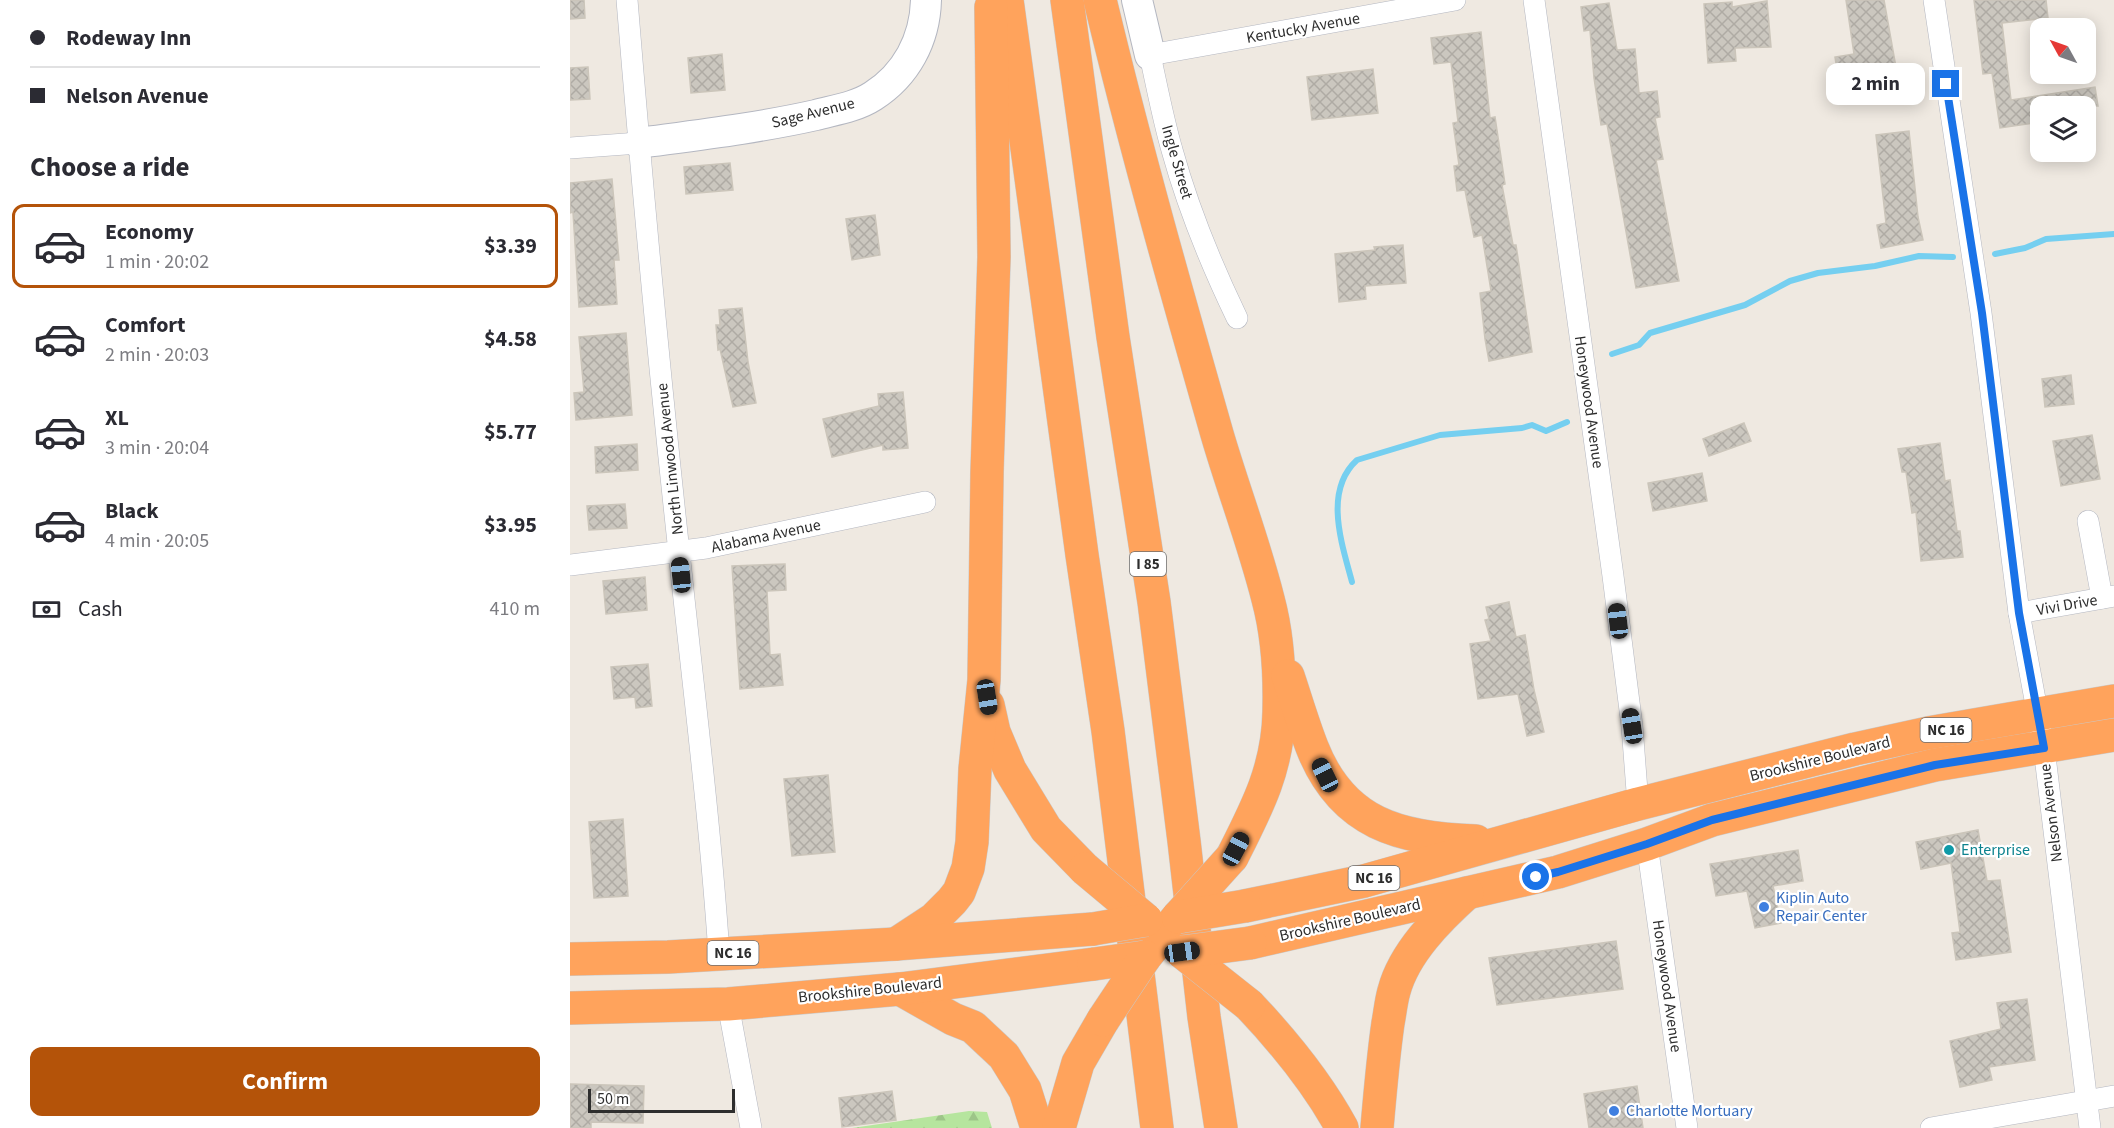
<!DOCTYPE html>
<meta charset="utf-8">
<style>
body{margin:0;font-family:"Source Sans 3",sans-serif;background:#f7f7f7;color:#2b2b33;height:100vh;display:flex;flex-direction:column;font-size:22px;white-space:nowrap}
*{box-sizing:border-box;margin:0}
p{font-size:20px;color:#7c7c81}
.icon{flex:none;width:33px;height:33px;fill:none;stroke:currentColor;stroke-width:2;stroke-linecap:round;stroke-linejoin:round}
.map{position:relative;flex:1;overflow:hidden}
.side{display:flex;flex-direction:column;background:#fff;width:570px}
.side>*{flex:none}
.hud{display:grid;align-content:center;height:132px;padding:0 30px;background:#fff}
.needle{width:39px;rotate:310deg}
.buttons{position:absolute;left:1460px;top:18px;display:grid;gap:12px}
.buttons a{display:grid;place-items:center;width:66px;height:66px;border-radius:12px;background:#fff;box-shadow:0 3px 15px #0003;font-size:30px}
.scale{position:absolute;left:18px;bottom:15px;width:147px;box-sizing:border-box;padding-left:6px;border:3px solid #2e2e2e;border-top:0;font-size:16px;line-height:21px;white-space:nowrap;color:#2e2e2e;-webkit-text-stroke:4px #fff;paint-order:stroke}
.end{position:absolute;width:27px;height:27px;margin:-14px;border:8px solid #1a73e8;background:#fff;box-shadow:0 0 0 3px #fff}
.from{border-radius:50%}
.bubble{position:absolute;height:42px;border-radius:12px;background:#fff;box-shadow:0 3px 15px #0003;font-size:20px;font-weight:700;line-height:42px;text-align:center}
.car{position:absolute;width:18px;height:36px;margin:-18px -9px;border-radius:8px;box-shadow:0 0 4px 2px #0007;background:linear-gradient(#222 24%,#8ab4d8 0 40%,#222 0 76%,#8ab4d8 0 86%,#222 0)}
.hud b{display:flex;align-items:center;gap:21px;height:57px;font-size:22px}
.hud b+b{border-top:2px solid #e1e1e2}
.hud i{width:15px;height:15px;background:#2b2b33}
ul{padding:0;list-style:none}
li{display:flex;align-items:center;gap:18px;height:84px;margin:0 12px 9px;padding:0 18px;border:3px solid transparent;border-radius:12px}
li div{flex:1}
li b{display:block;font-size:22px}
li em{font-style:normal;font-weight:700}
li.active{border-color:#b45309}
li>.icon{width:54px;height:54px;stroke-width:1.5}
h2{padding:0 30px;font-size:27px;line-height:72px}
.pay{display:flex;align-items:center;gap:15px;height:66px;padding:0 30px;font-size:22px}
.pay p{margin-inline-start:auto}
.primary-button{display:flex;gap:12px;margin-top:auto;padding:12px 30px}
.primary-button a{flex:1;height:69px;border-radius:12px;background:#b45309;color:#fff;font-size:24px;font-weight:700;line-height:69px;text-align:center}
main{display:flex;flex:1;min-height:0}
.map>svg:first-child{display:block}
</style>
<main>
<section class="side">
<div class="hud">
<b><i class="from"></i>Rodeway Inn</b>
<b><i></i>Nelson Avenue</b>
</div>
<h2>Choose a ride</h2>
<ul>
<li class="active"><svg class="icon" aria-label="car" viewBox="0 0 24 24"><path d="M5 17H2v-5l4-1 3-4h7l3 4 3 1v5h-3M9 17h6M6 11h13"/><circle cx="7" cy="17" r="2"/><circle cx="17" cy="17" r="2"/></svg><div><b>Economy</b><p>1 min · 20:02</p></div><em>$3.39</em></li>
<li><svg class="icon" aria-label="car" viewBox="0 0 24 24"><path d="M5 17H2v-5l4-1 3-4h7l3 4 3 1v5h-3M9 17h6M6 11h13"/><circle cx="7" cy="17" r="2"/><circle cx="17" cy="17" r="2"/></svg><div><b>Comfort</b><p>2 min · 20:03</p></div><em>$4.58</em></li>
<li><svg class="icon" aria-label="car" viewBox="0 0 24 24"><path d="M5 17H2v-5l4-1 3-4h7l3 4 3 1v5h-3M9 17h6M6 11h13"/><circle cx="7" cy="17" r="2"/><circle cx="17" cy="17" r="2"/></svg><div><b>XL</b><p>3 min · 20:04</p></div><em>$5.77</em></li>
<li><svg class="icon" aria-label="car" viewBox="0 0 24 24"><path d="M5 17H2v-5l4-1 3-4h7l3 4 3 1v5h-3M9 17h6M6 11h13"/><circle cx="7" cy="17" r="2"/><circle cx="17" cy="17" r="2"/></svg><div><b>Black</b><p>4 min · 20:05</p></div><em>$3.95</em></li>
</ul>
<div class="pay"><svg class="icon" aria-label="cash" viewBox="0 0 24 24"><path d="M3 7h18v10H3z"/><circle cx="12" cy="12" r="2"/></svg>Cash<p>410 m</p></div>
<div class="primary-button"><a>Confirm</a></div>
</section>
<div class="map">
<svg width="1544" height="1128" viewBox="0 0 1544 1128">
<defs>
<pattern id="forest-firs" width="22" height="20" patternUnits="userSpaceOnUse" patternTransform="scale(1.5)"><rect width="22" height="20" fill="#b6e59e"/><path d="M5 1l3.5 6h-7zM16 11l3.5 6h-7z" fill="#9dc588"/></pattern>
<pattern id="building-cross-hatch" width="8" height="8" patternUnits="userSpaceOnUse" patternTransform="scale(1.5)"><rect width="8" height="8" fill="#cbc7bf"/><path d="M0 0l8 8M0 8l8-8" fill="none" stroke="#afaba4"/></pattern>
</defs>
<rect width="100%" height="100%" fill="#efe9e1"/>
<path fill="url(#forest-firs)" d="M399,1111L417,1112L422,1128H282Z"/>
<g fill="none" stroke-linecap="round" stroke-linejoin="round">
<g stroke="#75cff0" stroke-width="6">
<path d="M1425,254L1455,248L1476,239L1544,234"/>
<path d="M1042,354L1069,345L1080,333L1175,305L1220,281L1248,273L1305,266L1349,256L1383,257"/>
<path d="M782,582C772,544 753,491 787,460L870,435L952,428L962,425L976,431L997,422"/>
</g>
</g>
<g fill="url(#building-cross-hatch)" stroke="#cbc5ba" stroke-width="1.5">
<path d="M0,0H14L15,18L0,19Z"/>
<path d="M1276,0H1314L1327,73L1269,82L1265,57L1284,54Z"/>
<path d="M1404,0H1476L1478,18L1432,23L1441,100L1525,87L1528,106H1470V122L1430,128L1422,73L1413,74Z"/>
<path d="M1197,1L1201,47L1165,48L1166,61L1138,63L1134,4L1162,2V7Z"/>
<path d="M1039,3L1047,50L1065,49L1069,93L1087,91L1090,117L1085,118L1093,159L1086,160L1109,281L1066,288L1037,124L1031,125L1024,78L1020,30L1014,31L1011,7Z"/>
<path d="M911,32L920,118L925,117L935,184L932,185L943,245H946L962,352L919,361L915,339L910,293L921,291L912,235L904,237L895,190L887,191L884,166L889,165L883,123L888,122L881,62L864,64L861,38Z"/>
<path d="M152,54L155,90L121,93L118,58Z"/>
<path d="M18,67L20,99L0,100V68Z"/>
<path d="M803,69L808,113L742,120L737,77Z"/>
<path d="M1339,131L1348,217L1353,240L1311,248L1307,225L1316,223L1306,135Z"/>
<path d="M160,163L163,190L116,194L114,167Z"/>
<path d="M42,179L49,260H44L47,304L9,307L3,212L0,213V183Z"/>
<path d="M305,215L310,255L282,260L276,219Z"/>
<path d="M833,245L836,283L795,286L796,299L769,302L765,254L805,250L804,247Z"/>
<path d="M172,308L178,362L186,403L163,407L150,349L148,350L146,325H150L149,310Z"/>
<path d="M56,333L62,415L6,420L4,393L14,392L9,337Z"/>
<path d="M1501,375L1504,404L1475,407L1472,379Z"/>
<path d="M333,392L338,448L313,450V445L262,457L253,419L309,406L308,394Z"/>
<path d="M1174,423L1181,441L1139,456L1133,439Z"/>
<path d="M1522,435L1530,479L1491,486L1483,441Z"/>
<path d="M1370,443L1375,481L1380,480L1387,531H1390L1393,557L1351,561L1346,512L1342,513L1336,472H1332L1328,449Z"/>
<path d="M67,444L68,470L26,473L25,447Z"/>
<path d="M1132,473L1137,501L1083,511L1078,483Z"/>
<path d="M55,504L57,528L19,530L17,506Z"/>
<path d="M215,564L216,590L197,591L200,655L210,654L213,685L170,689L162,566Z"/>
<path d="M75,577L77,610L36,614L33,581Z"/>
<path d="M939,602L946,637L955,635L964,690L974,732L957,736L948,694L908,699L900,644L921,641L915,620L919,619L916,607Z"/>
<path d="M78,664L82,706L66,708L65,697L44,699L41,667Z"/>
<path d="M258,775L265,852L222,856L214,779Z"/>
<path d="M53,819L58,896L24,898L19,822Z"/>
<path d="M1408,830L1417,881L1430,880L1441,952L1386,960L1382,933L1390,932L1381,863L1351,869L1346,842Z"/>
<path d="M1228,850L1233,881L1203,886L1211,923L1185,928L1177,891L1146,896L1140,864Z"/>
<path d="M1046,941L1053,989L927,1005L919,958Z"/>
<path d="M1457,999L1465,1060L1419,1067L1422,1080L1390,1087L1380,1041L1431,1029L1427,1003Z"/>
<path d="M0,1084L74,1086L73,1123L21,1122V1128H0Z"/>
<path d="M1067,1086L1073,1128H1019L1014,1094Z"/>
<path d="M322,1091L326,1120L272,1127L269,1098Z"/>
</g>
<g fill="none" stroke-linecap="round" stroke-linejoin="round">
<g stroke="#b4b7c1" stroke-width="22">
<g id="street">
<path d="M57,0C72,184 89,368 109,552C123,686 140,820 149,954"/>
<path d="M964,0L1043,576L1062,726L1068,804"/>
<path d="M1364,0L1411,313L1449,613L1474,748L1520,1128"/>
<path d="M0,148L69,143"/>
<path d="M667,318C641,264 618,208 602,150C593,119 587,87 580,55L885,0"/>
<path d="M1518,521L1532,598"/>
<path d="M0,565L136,548L355,502"/>
<path d="M1449,613L1544,596"/>
<path d="M1077,844L1117,1128"/>
<path d="M158,1004L181,1128"/>
<path d="M1361,1128L1544,1096"/>
</g>
</g>
<g stroke="#b4b7c1" stroke-width="32">
<g id="secondary">
<path d="M567,0L580,55"/>
<path d="M69,143C128,135 188,128 246,115C265,110 286,107 303,96C336,75 355,40 356,0"/>
</g>
</g>
<g stroke="#c9c9c9" stroke-width="34">
<g id="highway">
<path d="M437,0L512,555L538,731L587,1128"/>
<path d="M497,0L543,337L584,602L614,841L634,1017L651,1128"/>
<path d="M530,0C565,146 606,290 647,434C663,489 684,543 698,599C708,636 710,674 709,712C708,768 687,808 662,857"/>
<path d="M718,676C726,700 733,724 742,747C772,824 830,839 906,841"/>
<path d="M418,705L424,732L440,770L476,829L515,869"/>
<path d="M675,906L794,881L1068,804L1285,749L1358,733L1544,701"/>
<path d="M680,943L988,872L1077,844L1142,820L1365,765L1544,735"/>
<path d="M326,944L364,919L382,901L389,892L398,868L402,842L405,769L414,680L417,472L424,257L421,7"/>
<path d="M575,957L608,917"/>
<path d="M0,959L98,957L326,944L523,929"/>
<path d="M330,989L383,1019L403,1027L434,1056L455,1090L467,1128"/>
<path d="M679,1005C715,1043 747,1082 772,1128"/>
<path d="M0,1008L158,1004L330,989L524,964"/>
<path d="M489,1128L508,1063L533,1020"/>
<path d="M807,1128C810,1093 813,1058 818,1023C820,1013 821,1001 824,991C834,953 868,919 897,893"/>
</g>
</g>
<use href="#street" stroke="#fff" stroke-width="21"/>
<use href="#secondary" stroke="#fff" stroke-width="30"/>
<use href="#highway" stroke="#ffa35c" stroke-width="33"/>
<g stroke="#c9c9c9" stroke-width="34" stroke-linecap="butt">
<g id="highway-bridge">
<path d="M515,869L576,920"/>
<path d="M608,917L662,857"/>
<path d="M608,917L675,906"/>
<path d="M523,929L576,920"/>
<path d="M612,952L679,1005"/>
<path d="M612,952L680,943"/>
<path d="M524,964L575,957"/>
<path d="M533,1020L575,957"/>
</g>
</g>
<use href="#highway-bridge" stroke="#ffa35c" stroke-width="33"/>
</g>
<g fill="none" stroke-linecap="round" stroke-linejoin="round">
<path stroke="#1a73e8" stroke-width="8" d="M966,877L988,872L1077,844L1142,820L1365,765L1474,748L1449,613L1412,313L1376,84"/>
</g>
<circle fill="#0f9aa8" stroke="#fff" stroke-width="2" cx="1379" cy="850" r="6"/>
<g fill="#3f7fe0" stroke="#fff" stroke-width="2">
<circle cx="1194" cy="907" r="6"/>
<circle cx="1044" cy="1111" r="6"/>
</g>
<g text-anchor="middle" dominant-baseline="central" stroke-width="4.5" stroke-linejoin="round" paint-order="stroke">
<g fill="#fff" stroke="#6d6d6d" stroke-width="1.5">
<rect x="560" y="552" width="36" height="24" rx="4.5"/>
<rect x="1350.5" y="718" width="51" height="24" rx="4.5"/>
<rect x="778.5" y="866" width="51" height="24" rx="4.5"/>
<rect x="137.5" y="941" width="51" height="24" rx="4.5"/>
</g>
<g font-size="15" font-weight="bold" fill="#2e2e2e">
<text x="578" y="564">I 85</text>
<text x="1376" y="730">NC 16</text>
<text x="804" y="878">NC 16</text>
<text x="163" y="953">NC 16</text>
</g>
<g font-size="16" fill="#2e2e2e" stroke="#fff">
<text transform="translate(733 28) rotate(-10)">Kentucky Avenue</text>
<text transform="translate(243 113) rotate(-14)">Sage Avenue</text>
<text transform="translate(607 162) rotate(74)">Ingle Street</text>
<text transform="translate(1019 402) rotate(82)">Honeywood Avenue</text>
<text transform="translate(100 459) rotate(-96)">North Linwood Avenue</text>
<text transform="translate(196 536) rotate(-12)">Alabama Avenue</text>
<text transform="translate(1497 605) rotate(-10)">Vivi Drive</text>
<text transform="translate(1250 759) rotate(-14)">Brookshire Boulevard</text>
<text transform="translate(1481 813) rotate(-97)">Nelson Avenue</text>
<text transform="translate(780 920) rotate(-13)">Brookshire Boulevard</text>
<text transform="translate(1097 986) rotate(82)">Honeywood Avenue</text>
<text transform="translate(300 990) rotate(-6)">Brookshire Boulevard</text>
</g>
<g font-size="16" fill="#0d838f" stroke="#fff" text-anchor="start">
<text x="1391" y="850">Enterprise</text>
</g>
<g font-size="16" fill="#366cbe" stroke="#fff" text-anchor="start">
<text x="1206" y="898">Kiplin Auto<tspan x="1206" dy="18">Repair Center</tspan></text>
<text x="1056" y="1111">Charlotte Mortuary</text>
</g>
</g>
</svg>
<div class="buttons">
<a><svg class="needle" viewBox="-14 -14 28 28"><path d="M0-13l5 13h-10z" fill="#e53935"/><path d="M0 13l5-13h-10z" fill="#7c7c81"/></svg></a>
<a><svg class="icon" aria-label="layers" viewBox="0 0 24 24"><path d="M12 4l9 5-9 5-9-5zM3 14l9 5 9-5"/></svg></a>
</div>
<div class="scale">50 m</div>
<i class="end from" style="left:966px;top:877px"></i>
<i class="end" style="left:1376px;top:84px"></i>
<div class="bubble" style="left:1256px;top:63px;width:99px">2 min</div>
<i class="car" style="left:111px;top:575px;rotate:354deg"></i>
<i class="car" style="left:1048px;top:621px;rotate:353deg"></i>
<i class="car" style="left:417px;top:697px;rotate:171deg"></i>
<i class="car" style="left:1062px;top:726px;rotate:351deg"></i>
<i class="car" style="left:755px;top:775px;rotate:334deg"></i>
<i class="car" style="left:666px;top:849px;rotate:28deg"></i>
<i class="car" style="left:612px;top:952px;rotate:82deg"></i>
</div>
</main>
